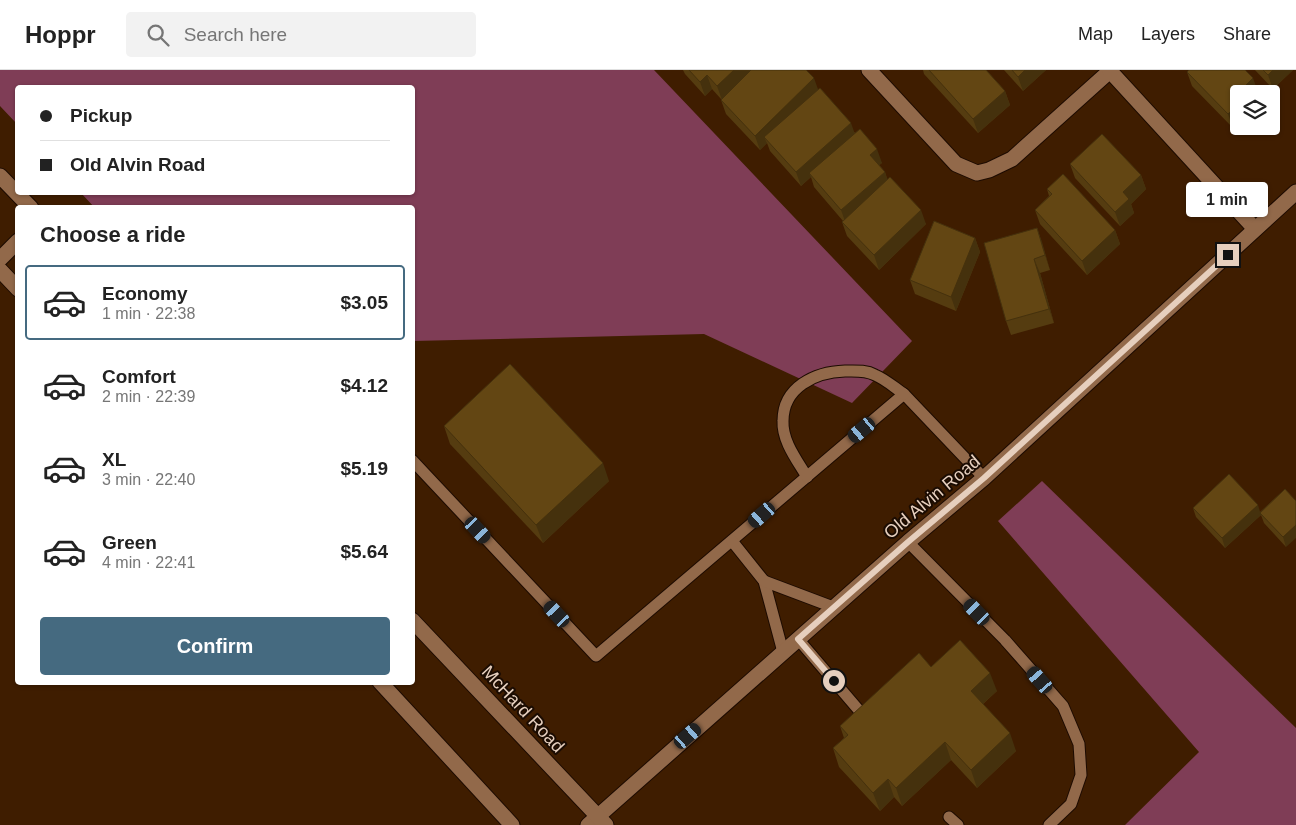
<!DOCTYPE html>
<meta charset="utf-8">
<style>
body{margin:0;font-family:Helvetica,sans-serif;background:#f2f2f2;color:#222;height:100vh;display:flex;flex-direction:column;font-size:19px;white-space:nowrap}
*{box-sizing:border-box;margin:0}
p{font-size:16px;color:#767676}
.icon{flex:none;width:28px;height:28px;fill:none;stroke:currentColor;stroke-width:2;stroke-linecap:round;stroke-linejoin:round}
.map{position:relative;flex:1;overflow:hidden}
.drawer{position:absolute;left:15px;top:135px;width:400px;height:480px;display:flex;flex-direction:column;background:#fff;border-radius:5px;box-shadow:0 1px 4px #0004}
.drawer>*{flex:none}
.top-card{position:absolute;left:15px;top:15px;width:400px;height:110px;border-radius:5px;box-shadow:0 1px 4px #0004;display:grid;align-content:center;height:110px;padding:0 25px;background:#fff}
.tools{position:absolute;left:1230px;top:15px;display:grid;gap:10px}
.tools a{display:grid;place-items:center;width:50px;height:50px;border-radius:5px;background:#fff;box-shadow:0 1px 4px #0004;font-size:25px}
.end{position:absolute;width:22px;height:22px;margin:-11px;border:6px solid #e6cfbe;background:#111;box-shadow:0 0 0 2px #111}
.from{border-radius:50%}
.bubble{position:absolute;height:35px;border-radius:5px;background:#fff;box-shadow:0 1px 4px #0004;font-size:16px;font-weight:600;line-height:35px;text-align:center}
.car{position:absolute;width:15px;height:30px;margin:-15px -8px;border-radius:6px;box-shadow:0 0 4px 1px #0007;background:linear-gradient(#222 24%,#8ab4d8 0 40%,#222 0 76%,#8ab4d8 0 86%,#222 0)}
.top-card b{display:flex;align-items:center;gap:18px;height:48px;font-size:19px}
.top-card b+b{border-top:1px solid #e0e0e0}
.top-card i{width:12px;height:12px;background:#222}
ul{padding:0;list-style:none}
li{display:flex;align-items:center;gap:15px;height:75px;margin:0 10px 8px;padding:0 15px;border:2px solid transparent;border-radius:5px}
li div{flex:1}
li b{display:block;font-size:19px}
li em{font-style:normal;font-weight:600}
li.on{border-color:#456a80}
li>.icon{width:45px;height:45px;stroke-width:1.5}
h2{padding:0 25px;font-size:22px;line-height:60px}
.action{display:flex;gap:10px;margin-top:auto;padding:10px 25px}
.action a{flex:1;height:58px;border-radius:5px;background:#456a80;color:#fff;font-size:20px;font-weight:600;line-height:58px;text-align:center}
header{display:flex;align-items:center;gap:30px;box-sizing:border-box;height:70px;padding:0 25px;background:#fff;border-bottom:1px solid #e0e0e0}
header strong{font-size:24px}
nav{display:flex;gap:28px;margin-inline-start:auto;font-size:18px}
.search{width:350px;height:45px;background:#f2f2f2;display:flex;align-items:center;gap:12px;box-sizing:border-box;padding:0 18px;border-radius:5px;color:#767676;font-size:19px}
.map>svg:first-child{display:block}
</style>
<header>
<strong>Hoppr</strong>
<div class="search"><svg class="icon" aria-label="search" viewBox="0 0 24 24"><circle cx="10" cy="10" r="6"/><path d="M15 15l6 6"/></svg>Search here</div>
<nav><a>Map</a><a>Layers</a><a>Share</a></nav>
</header>
<div class="map">
<svg width="1296" height="755" viewBox="0 0 1296 755">
<rect width="100%" height="100%" fill="#3f1d00"/>
<g fill="#7f3d56">
<path d="M0,0H654L912,271L852,333L704,264L413,271L412,138H95L81,123L412,122V18H18L17,54L0,36Z"/>
<path d="M1042,411L1296,658V755H1125L1199,682L998,451Z"/>
</g>
<g fill="none" stroke-linecap="round" stroke-linejoin="round">
<g stroke="#1d0b00" stroke-width="13">
<g id="service">
<path d="M412,390L596,586L904,324L984,408"/>
<path d="M807,407C797,390 782,371 783,351C783,317 815,302 845,301C855,301 866,300 875,305C885,309 895,318 904,324"/>
<path d="M732,471L764,511L783,582"/>
<path d="M908,472L1005,570L1063,636L1079,674L1081,705L1071,734L1049,755"/>
<path d="M764,511L833,537"/>
<path d="M798,569L868,651"/>
<path d="M949,747L958,755"/>
</g>
</g>
<g stroke="#1d0b00" stroke-width="17">
<g id="minor">
<path d="M869,0L956,94L977,103L989,100L1012,89L1111,0"/>
<path d="M1110,1L1255,159"/>
</g>
</g>
<g stroke="#1d0b00" stroke-width="17">
<path id="tertiary" d="M588,755L908,472L984,408L1296,122"/>
</g>
<g stroke="#1d0b00" stroke-width="17">
<g id="secondary">
<path d="M0,106L31,138"/>
<path d="M0,189L18,171"/>
<path d="M0,200L18,219"/>
<path d="M412,550L606,755"/>
<path d="M380,612L512,755"/>
</g>
</g>
<use href="#service" stroke="#92694a" stroke-width="11"/>
<use href="#minor" stroke="#92694a" stroke-width="15"/>
<use href="#tertiary" stroke="#92694a" stroke-width="15"/>
<use href="#secondary" stroke="#92694a" stroke-width="15"/>
</g>
<g fill="#553c10">
<path d="M683,0H806L818,20L855,63L882,93L879,95L885,102L887,109L926,154L879,200L847,166L842,152L843,151L814,117L811,107L801,116L770,81L767,73L760,80L726,44L721,30V29L712,19L705,26L685,4Z"/>
<path d="M923,0H986L1005,21L1010,35L978,63L924,4Z"/>
<path d="M1004,0H1046L1023,21Z"/>
<path d="M1255,0H1293L1273,19Z"/>
<path d="M1187,2L1258,22L1257,24H1239L1233,58L1192,16Z"/>
<path d="M1070,94L1141,105L1146,119L1131,134L1134,143L1120,156L1075,108Z"/>
<path d="M1047,119L1115,160L1120,174L1087,205L1040,154L1035,140L1049,126Z"/>
<path d="M1037,158L1050,200L1040,203L1054,253L1011,265L1006,251Z"/>
<path d="M975,168L980,182L956,241L915,224L910,210Z"/>
<path d="M444,356L609,411L543,473L450,374Z"/>
<path d="M1285,419L1286,477L1264,453L1261,445L1225,478L1196,447L1193,438L1260,442Z"/>
<path d="M931,597L997,621L983,634L1016,681L977,718L951,690L902,736L894,727L880,741L839,697L833,678L844,668L840,656Z"/>
</g>
<g fill="#45310d">
<path d="M734,0H754L722,30L717,16Z"/>
<path d="M1025,0H1046L1023,21L1018,7Z"/>
<path d="M1273,0H1293L1273,19L1268,5Z"/>
<path d="M707,5L712,19L705,26L700,12Z"/>
<path d="M814,8L819,22L764,67L767,73L760,80L755,66Z"/>
<path d="M1253,8L1258,22L1257,24H1242L1241,20Z"/>
<path d="M1005,21L1010,35L978,63L973,49Z"/>
<path d="M1239,34V53L1233,58L1228,44Z"/>
<path d="M851,53L856,67L809,103L811,107L801,116L796,102Z"/>
<path d="M877,79L882,93L875,99L870,85Z"/>
<path d="M885,102L890,116L846,154L841,140Z"/>
<path d="M1141,105L1146,119L1131,134L1134,143L1120,156L1115,142L1123,122Z"/>
<path d="M921,140L926,154L879,200L874,185Z"/>
<path d="M1037,158L1042,172L1050,200L1045,185Z"/>
<path d="M1115,160L1120,174L1087,205L1082,191Z"/>
<path d="M975,168L980,182L956,241L951,227Z"/>
<path d="M1034,189L1040,203L1054,253L1049,239Z"/>
<path d="M603,393L609,411L543,473L536,455Z"/>
<path d="M1258,435L1261,445L1225,478L1222,468Z"/>
<path d="M1296,455V468L1286,477L1283,467Z"/>
<path d="M990,603L997,621L977,639L971,621Z"/>
<path d="M1010,663L1016,681L977,718L971,700Z"/>
<path d="M945,672L951,690L902,736L896,718Z"/>
<path d="M888,709L894,727L880,741L873,723Z"/>
</g>
<g fill="#634613" stroke="#45310d">
<path d="M689,0H734L717,16L707,5L700,12Z"/>
<path d="M751,0H806L814,8L755,66L721,30Z"/>
<path d="M929,0H986L1005,21L973,49Z"/>
<path d="M1012,0H1025L1018,7Z"/>
<path d="M1189,0H1245L1253,8L1241,20L1244,24H1239V34L1228,44L1187,2Z"/>
<path d="M1263,0H1273L1268,5Z"/>
<path d="M820,18L851,53L796,102L764,67Z"/>
<path d="M860,59L877,79L870,85L885,102L841,140L809,103Z"/>
<path d="M1102,64L1141,105L1123,122L1129,129L1115,142L1070,94Z"/>
<path d="M1063,104L1115,160L1082,191L1035,140L1052,124L1047,119Z"/>
<path d="M890,107L921,140L874,185L842,152Z"/>
<path d="M934,151L975,168L951,227L910,210Z"/>
<path d="M1037,158L1045,185L1034,189L1049,239L1006,251L984,173Z"/>
<path d="M510,294L603,393L536,455L444,356Z"/>
<path d="M1229,404L1258,435L1222,468L1193,438Z"/>
<path d="M1285,419L1296,431V455L1283,467L1260,443Z"/>
<path d="M960,570L990,603L971,621L1010,663L971,700L945,672L896,718L888,709L873,723L833,678L848,665L840,656L919,583L931,597Z"/>
</g>
<g fill="none" stroke-linecap="round" stroke-linejoin="round">
<path stroke="#e6cfbe" stroke-width="6" d="M834,611L798,569L908,472L984,408L1228,185"/>
</g>
<g text-anchor="middle" dominant-baseline="central" stroke-width="4" stroke-linejoin="round" paint-order="stroke">
<g font-size="18" fill="#e6cfbe" stroke="#1b0c02">
<text transform="translate(932 427) rotate(-40)">Old Alvin Road</text>
<text transform="translate(523 639) rotate(47)">McHard Road</text>
</g>
</g>
</svg>
<div class="tools">
<a><svg class="icon" aria-label="layers" viewBox="0 0 24 24"><path d="M12 4l9 5-9 5-9-5zM3 14l9 5 9-5"/></svg></a>
</div>
<i class="end from" style="left:834px;top:611px"></i>
<i class="end" style="left:1228px;top:185px"></i>
<div class="bubble" style="left:1186px;top:112px;width:82px">1 min</div>
<i class="car" style="left:862px;top:360px;rotate:230deg"></i>
<i class="car" style="left:762px;top:445px;rotate:229deg"></i>
<i class="car" style="left:478px;top:460px;rotate:137deg"></i>
<i class="car" style="left:977px;top:542px;rotate:316deg"></i>
<i class="car" style="left:557px;top:544px;rotate:317deg"></i>
<i class="car" style="left:1040px;top:610px;rotate:319deg"></i>
<i class="car" style="left:688px;top:666px;rotate:49deg"></i>
<div class="top-card">
<b><i class="from"></i>Pickup</b>
<b><i></i>Old Alvin Road</b>
</div>
<section class="drawer">
<h2>Choose a ride</h2>
<ul>
<li class="on"><svg class="icon" aria-label="car" viewBox="0 0 24 24"><path d="M5 17H2v-5l4-1 3-4h7l3 4 3 1v5h-3M9 17h6M6 11h13"/><circle cx="7" cy="17" r="2"/><circle cx="17" cy="17" r="2"/></svg><div><b>Economy</b><p>1 min · 22:38</p></div><em>$3.05</em></li>
<li><svg class="icon" aria-label="car" viewBox="0 0 24 24"><path d="M5 17H2v-5l4-1 3-4h7l3 4 3 1v5h-3M9 17h6M6 11h13"/><circle cx="7" cy="17" r="2"/><circle cx="17" cy="17" r="2"/></svg><div><b>Comfort</b><p>2 min · 22:39</p></div><em>$4.12</em></li>
<li><svg class="icon" aria-label="car" viewBox="0 0 24 24"><path d="M5 17H2v-5l4-1 3-4h7l3 4 3 1v5h-3M9 17h6M6 11h13"/><circle cx="7" cy="17" r="2"/><circle cx="17" cy="17" r="2"/></svg><div><b>XL</b><p>3 min · 22:40</p></div><em>$5.19</em></li>
<li><svg class="icon" aria-label="car" viewBox="0 0 24 24"><path d="M5 17H2v-5l4-1 3-4h7l3 4 3 1v5h-3M9 17h6M6 11h13"/><circle cx="7" cy="17" r="2"/><circle cx="17" cy="17" r="2"/></svg><div><b>Green</b><p>4 min · 22:41</p></div><em>$5.64</em></li>
</ul>
<div class="action"><a>Confirm</a></div>
</section>
</div>
